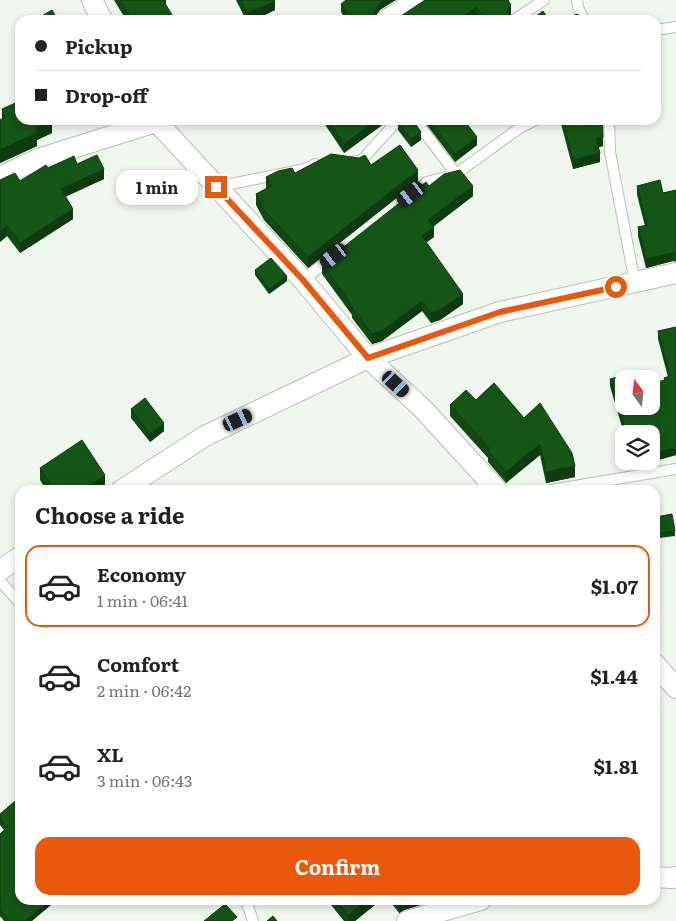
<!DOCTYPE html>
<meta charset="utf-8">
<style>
body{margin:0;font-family:Literata,serif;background:#f6f6f6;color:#222;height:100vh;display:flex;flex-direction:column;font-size:19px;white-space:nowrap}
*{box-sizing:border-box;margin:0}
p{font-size:16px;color:#767676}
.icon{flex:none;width:28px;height:28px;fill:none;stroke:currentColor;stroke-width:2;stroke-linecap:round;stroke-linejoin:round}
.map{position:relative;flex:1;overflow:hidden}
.details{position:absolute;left:15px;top:485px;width:645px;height:420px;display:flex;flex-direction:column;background:#fff;border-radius:15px;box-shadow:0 2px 8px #0003}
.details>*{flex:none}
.top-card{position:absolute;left:15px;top:15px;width:646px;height:110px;border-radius:15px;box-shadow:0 2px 8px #0003;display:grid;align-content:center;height:110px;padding:0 20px;background:#fff}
.needle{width:32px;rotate:345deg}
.controls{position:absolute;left:615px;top:370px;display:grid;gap:10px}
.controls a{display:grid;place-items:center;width:45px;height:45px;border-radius:10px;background:#fff;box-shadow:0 2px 8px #0003;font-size:25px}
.end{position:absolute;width:22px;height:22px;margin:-11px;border:6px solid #ea580c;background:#fff;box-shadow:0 0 0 2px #fff}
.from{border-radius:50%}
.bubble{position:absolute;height:35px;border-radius:15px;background:#fff;box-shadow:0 2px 8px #0003;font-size:16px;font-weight:700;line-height:35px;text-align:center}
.car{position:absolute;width:15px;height:30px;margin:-15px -8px;border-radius:6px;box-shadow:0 0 4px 1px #0007;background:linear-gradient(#222 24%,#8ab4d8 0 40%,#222 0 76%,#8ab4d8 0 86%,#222 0)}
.top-card b{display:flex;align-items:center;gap:18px;height:48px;font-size:19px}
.top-card b+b{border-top:1px solid #e0e0e0}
.top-card i{width:12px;height:12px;background:#222}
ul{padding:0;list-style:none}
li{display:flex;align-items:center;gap:15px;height:82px;margin:0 10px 8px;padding:0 10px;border:2px solid transparent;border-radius:15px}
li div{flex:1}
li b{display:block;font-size:19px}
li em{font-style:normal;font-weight:700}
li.selected{border-color:#ea580c}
li>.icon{width:45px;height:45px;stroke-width:1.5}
h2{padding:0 20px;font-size:22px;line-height:60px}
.cta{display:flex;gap:10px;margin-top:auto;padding:10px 20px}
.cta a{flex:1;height:58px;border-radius:15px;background:#ea580c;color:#fff;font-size:20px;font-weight:700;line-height:58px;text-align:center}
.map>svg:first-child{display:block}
</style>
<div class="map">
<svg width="676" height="921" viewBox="0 0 676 921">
<rect width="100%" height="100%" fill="#eef6ed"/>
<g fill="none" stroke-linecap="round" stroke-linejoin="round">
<g stroke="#b9c1b8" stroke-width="12">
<g id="service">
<path d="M577,0L578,7L584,20"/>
<path d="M514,20L544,0"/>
<path d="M656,30L676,27"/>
<path d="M415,120L456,174"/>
<path d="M609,120L610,152L635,283"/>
<path d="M355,161L360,162L398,120"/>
<path d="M216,187L305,169L315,164"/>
<path d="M416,191L427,182L456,174L521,127L536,120"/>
<path d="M303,280L332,257"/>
<path d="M551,490L676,469"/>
<path d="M0,581L20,603"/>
<path d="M246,900L253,921"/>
</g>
</g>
<g stroke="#b9c1b8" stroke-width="22">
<g id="minor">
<path d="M92,0L102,20"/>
<path d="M387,20L417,0"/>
<path d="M155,120L303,280L368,358L423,409L497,490"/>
<path d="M0,177L38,159L162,120"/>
<path d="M122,490L205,436L368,358L500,312L676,273"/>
<path d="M0,570L20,557"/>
<path d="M655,664L676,688"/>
<path d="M655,877L672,878L676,877"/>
<path d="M407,921L481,900"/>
</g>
</g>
<use href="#service" stroke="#fff" stroke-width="10"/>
<use href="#minor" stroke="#fff" stroke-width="20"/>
</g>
<g fill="#124912">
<path d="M114,0H166V5L173,20H126Z"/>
<path d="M236,0H274L275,10L254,20H246Z"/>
<path d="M508,0L511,14L509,16L511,17L520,20H480L477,15L470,20H395Z"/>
<path d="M341,4L380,10L376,15L377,17L380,20H346L341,12Z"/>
<path d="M2,109L52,133L37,140V146L0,163V120L2,119Z"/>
<path d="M322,120H389L344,153Z"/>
<path d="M423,120H464L477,145L455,162Z"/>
<path d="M560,120H602L603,146L599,147L600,162L573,169Z"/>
<path d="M398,122L421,140L411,147L398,130Z"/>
<path d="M77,164L104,179L65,196L73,219L20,253L7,236L0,242V180L20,181L48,168Z"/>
<path d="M371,165L418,181L308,268L264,220L256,205V194L266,189V177Z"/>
<path d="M429,186L473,196L433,227L434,237L426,242L463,304L440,320L431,323L422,311L382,341L372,344L352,318V315L322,274V264Z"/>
<path d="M637,186L663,193L676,190V262L673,261L646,268L638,236V227L645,226L637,195Z"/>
<path d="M255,270L287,281L269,294L255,275Z"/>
<path d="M676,327V455L651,462V434H624L610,386V379L624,406L664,380V378L668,377L658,339V331Z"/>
<path d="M494,383L575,477L546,483L540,455L506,483L488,462V458L450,416V405L476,400Z"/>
<path d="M131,409L164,431L150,442L131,418Z"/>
<path d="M40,468L105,488L101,490H46L40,480Z"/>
<path d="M656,517L675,531V536L659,538Z"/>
<path d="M20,797L32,921H4L1,917H0V834L4,830L0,825V814Z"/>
<path d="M327,900H381L355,921H344Z"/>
<path d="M389,900H437L404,910L399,913Z"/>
</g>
<g fill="#0f3c0f">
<path d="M383,0H396L380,10L376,15L375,12L376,7L380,2Z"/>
<path d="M275,1V10L254,20H247V14Z"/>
<path d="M511,5V14L508,17L507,11L508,8Z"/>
<path d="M477,7V15L470,20H458Z"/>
<path d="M52,120V133L37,140V146L0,163V150L35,128Z"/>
<path d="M377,120H389L344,153V144Z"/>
<path d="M421,132V140L411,147V139Z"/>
<path d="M477,137V145L455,162V154Z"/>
<path d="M603,137V146L596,148V139Z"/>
<path d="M600,153V162L573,169V160Z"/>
<path d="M104,169V179L61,199V189Z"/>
<path d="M418,170V181L308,268V257Z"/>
<path d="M473,186V196L428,230V220Z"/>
<path d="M73,209V219L20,253V243Z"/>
<path d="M7,226V236L0,242V232Z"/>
<path d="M434,227V237L422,246V236Z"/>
<path d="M673,253V261L646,268V259Z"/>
<path d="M287,276V281L269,294V289Z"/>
<path d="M463,294V304L440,320L431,323V313Z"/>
<path d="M422,301V311L382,341L372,344V334Z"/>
<path d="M164,423V431L150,442V434Z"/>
<rect x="625" y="427" width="2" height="7"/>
<path d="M540,444V455L506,483V472Z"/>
<path d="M676,448V455L651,462V454Z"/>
<path d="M575,466V477L546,483V472Z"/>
<path d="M105,475V488L101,490H82Z"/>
<path d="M50,900H57L32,921H25Z"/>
<path d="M367,900H381L355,921H348V915Z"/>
<path d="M400,900H437L404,910L399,913V901Z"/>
</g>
<g fill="#155515" stroke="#0f3c0f">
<path d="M120,0H163L172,15L173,20H132Z"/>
<path d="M241,0H274L275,1L247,14Z"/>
<path d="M346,0H383L380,2L376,7L375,12L377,17L380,20H352L341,4Z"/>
<path d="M425,0H508L511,5L508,8L507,11L508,15L511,17L514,18L518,17L520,20H485L477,7L458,20H395Z"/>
<path d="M52,10L58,20H35Z"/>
<path d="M543,11L549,20H531Z"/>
<path d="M578,14L580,20H560Z"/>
<path d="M228,16L230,20H220Z"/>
<path d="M20,101V120H52L35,128L37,133L0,150V120L5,117L2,109Z"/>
<path d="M328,120H377L344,144Z"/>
<path d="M400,120H413L421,132L411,139L398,122Z"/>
<path d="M429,120H464L477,137L455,154Z"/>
<path d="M562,120H602L603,137L596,139L600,153L573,160Z"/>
<path d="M400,145L418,170L308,257L264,210L256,194L271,186L266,177L278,171L292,168L295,173L331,154L359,158L365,155L371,165Z"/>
<path d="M97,155L104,169L61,189L73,209L20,243L7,226L0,232V180L15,173L20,181L46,165L48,168L74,156L77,164Z"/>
<path d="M460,170L473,186L428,220L434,227L422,236L463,294L440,310L431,313L422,301L382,331L372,334L352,308L353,307L322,264L426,182L429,186L444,174Z"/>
<path d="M660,180L663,193L676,190V253H673L646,259L638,227L647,225L637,186Z"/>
<path d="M271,258L287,276L269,289L255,270Z"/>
<path d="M676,327V448L651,454V434H629L627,427H625L610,379L628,374L629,379H624V406H651V384L665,380L664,378L670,376L658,331Z"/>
<path d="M494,383L524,418L540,403L572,453L575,466L546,472L540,444L506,472L488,451L490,449L450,405L466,390L476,400Z"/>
<path d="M145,398L164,423L150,434L131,409Z"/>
<path d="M82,440L105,475L82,490H54L40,468Z"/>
<path d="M672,514L675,531L659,534L656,517Z"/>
<path d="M20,797V900H50L25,921H9L1,911H0V834L8,827L0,819V814Z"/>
<path d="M336,900H367L348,915Z"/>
<path d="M225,904L237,917L232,921H204Z"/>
<path d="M273,916L277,921H267Z"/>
</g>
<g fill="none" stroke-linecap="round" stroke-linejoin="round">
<path stroke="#ea580c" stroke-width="6" d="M216,187L303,280L368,358L500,312L616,287"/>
</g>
</svg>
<div class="controls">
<a><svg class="needle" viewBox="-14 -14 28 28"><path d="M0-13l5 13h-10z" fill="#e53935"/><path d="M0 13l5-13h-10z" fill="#767676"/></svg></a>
<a><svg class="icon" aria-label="layers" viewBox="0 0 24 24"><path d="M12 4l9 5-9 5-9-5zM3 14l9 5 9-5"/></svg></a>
</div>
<i class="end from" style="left:616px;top:287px"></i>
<i class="end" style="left:216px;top:187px"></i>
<div class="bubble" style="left:116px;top:170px;width:82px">1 min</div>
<i class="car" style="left:411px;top:194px;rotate:232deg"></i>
<i class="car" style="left:334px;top:256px;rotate:232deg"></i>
<i class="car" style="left:396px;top:384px;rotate:133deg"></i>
<i class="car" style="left:238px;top:420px;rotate:65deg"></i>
<div class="top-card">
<b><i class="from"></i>Pickup</b>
<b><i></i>Drop-off</b>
</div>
<section class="details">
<h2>Choose a ride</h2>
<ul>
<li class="selected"><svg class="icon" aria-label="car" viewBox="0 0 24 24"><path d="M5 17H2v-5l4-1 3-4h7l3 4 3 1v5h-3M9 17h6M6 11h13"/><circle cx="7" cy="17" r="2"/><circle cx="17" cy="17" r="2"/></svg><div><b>Economy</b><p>1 min · 06:41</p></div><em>$1.07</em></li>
<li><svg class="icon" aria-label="car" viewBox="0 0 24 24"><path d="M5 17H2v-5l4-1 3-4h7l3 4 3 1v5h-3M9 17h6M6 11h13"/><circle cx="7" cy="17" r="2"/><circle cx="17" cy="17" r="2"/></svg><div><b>Comfort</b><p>2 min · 06:42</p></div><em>$1.44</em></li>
<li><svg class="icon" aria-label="car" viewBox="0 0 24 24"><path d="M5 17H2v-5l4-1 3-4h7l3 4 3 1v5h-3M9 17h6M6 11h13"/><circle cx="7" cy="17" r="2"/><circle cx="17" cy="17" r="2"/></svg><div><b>XL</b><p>3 min · 06:43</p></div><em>$1.81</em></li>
</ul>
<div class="cta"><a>Confirm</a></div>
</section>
</div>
